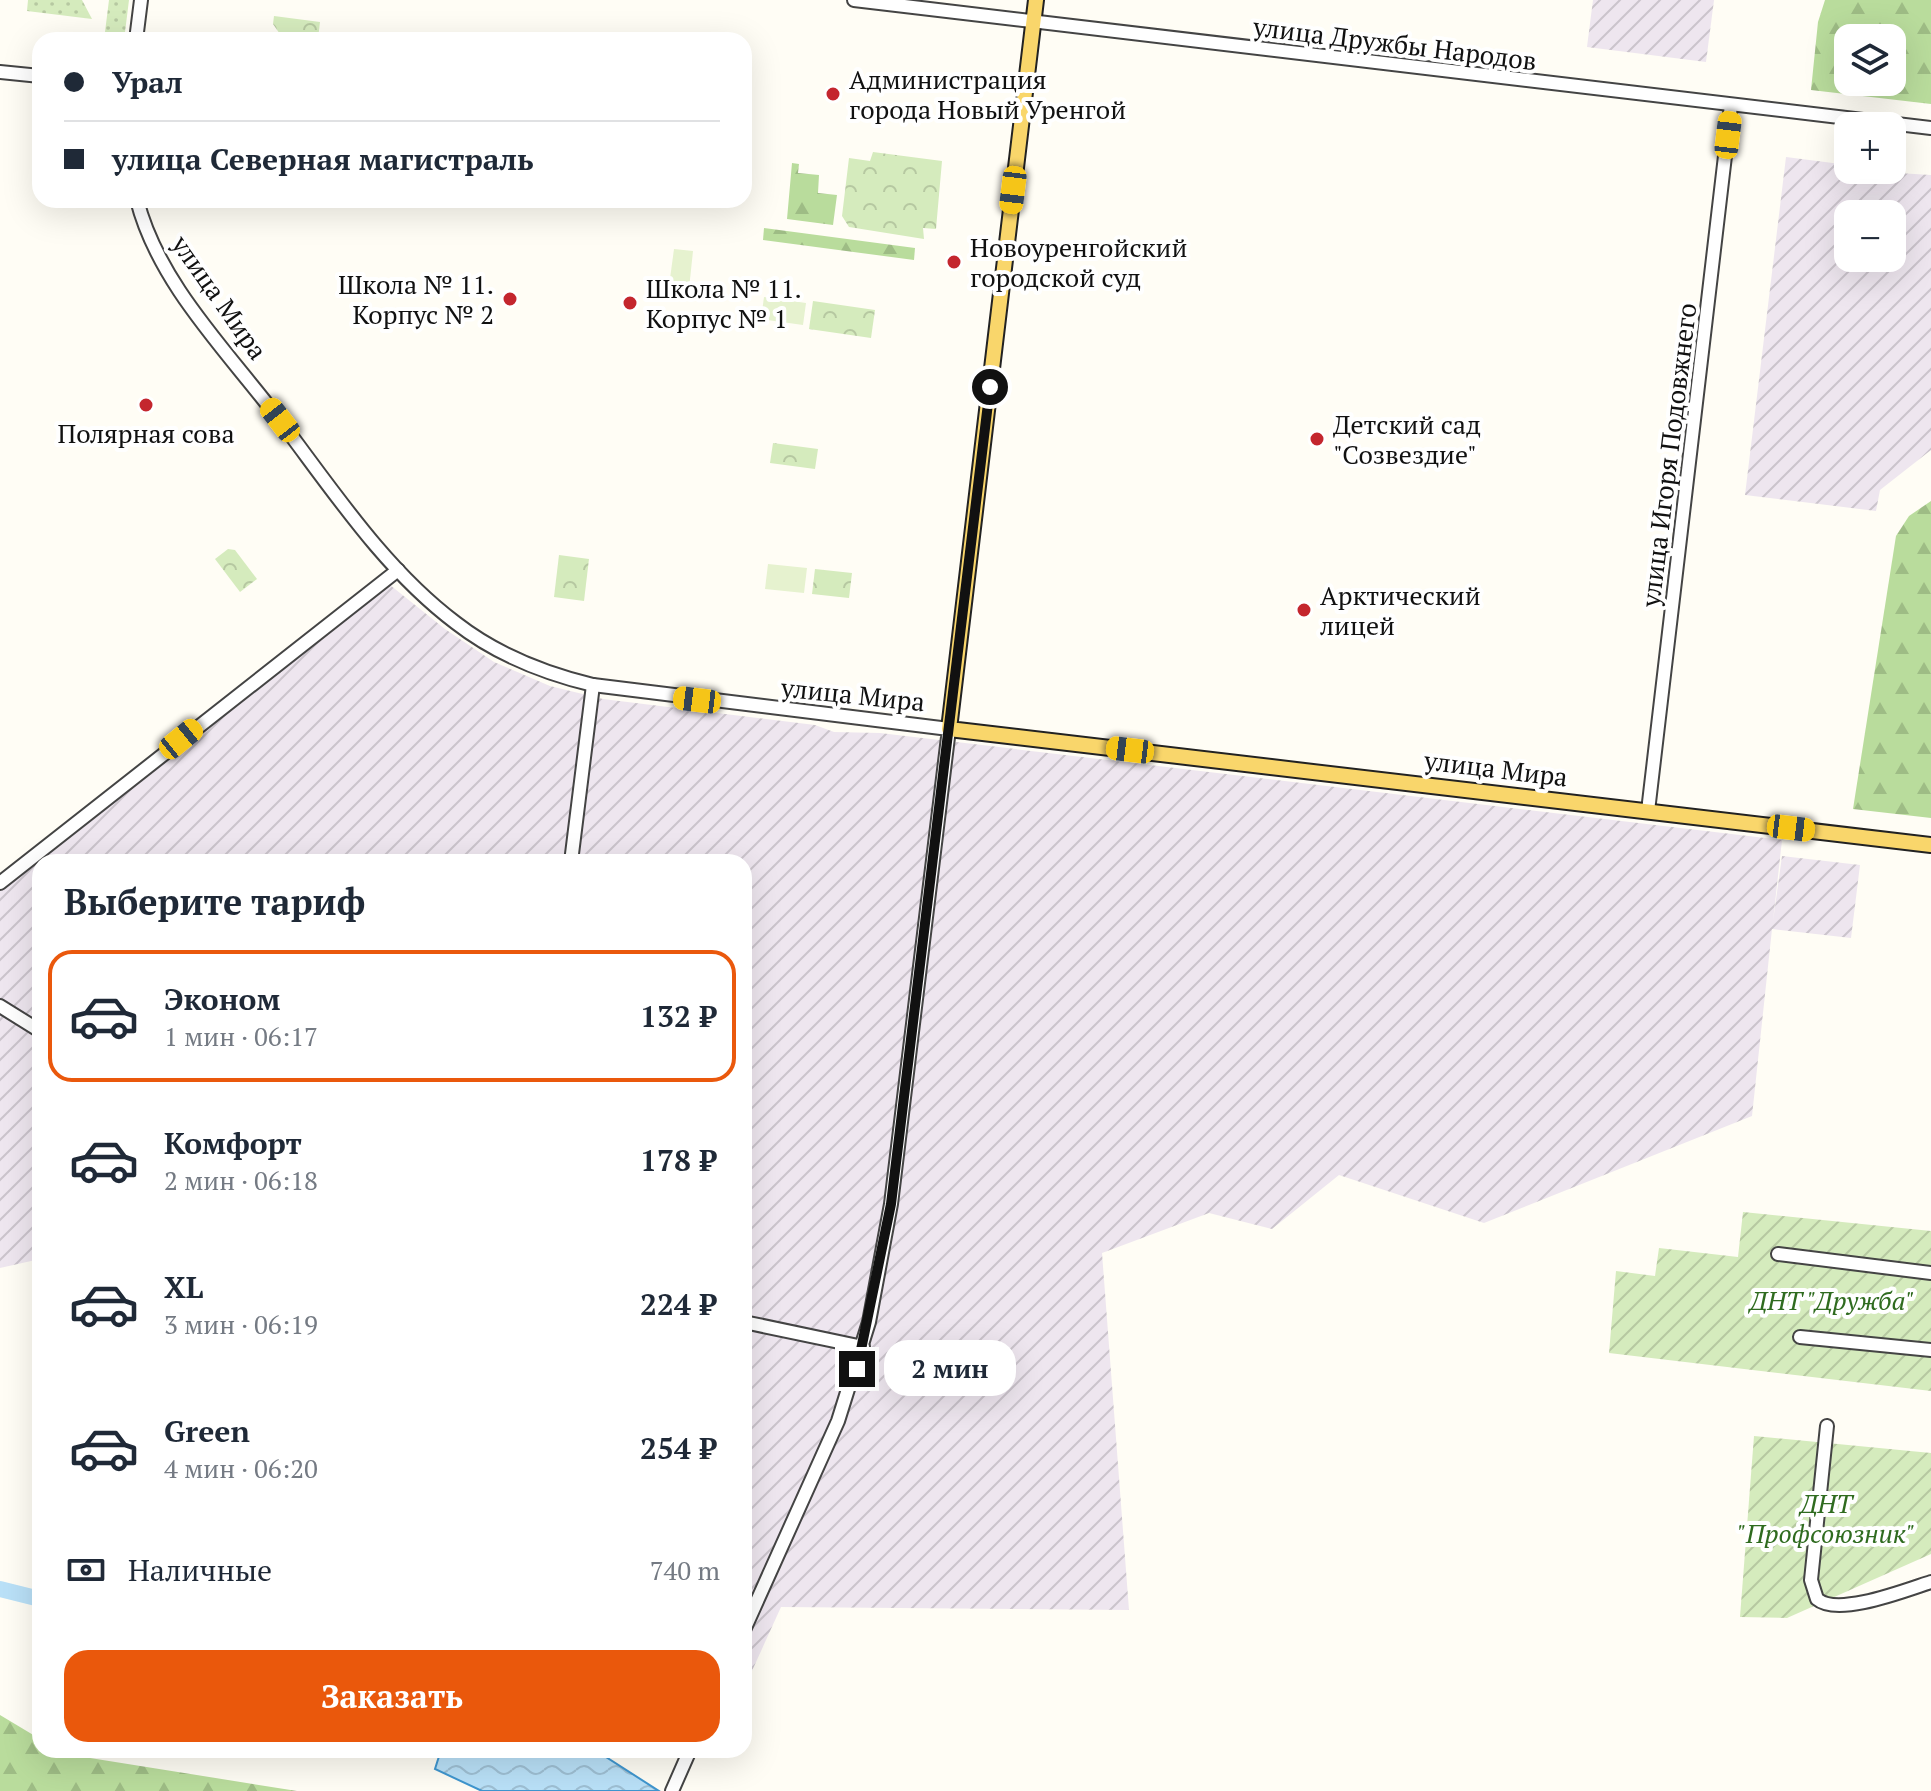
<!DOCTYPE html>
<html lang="ru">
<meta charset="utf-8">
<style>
body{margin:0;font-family:"PT Serif",serif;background:#f6f6f7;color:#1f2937;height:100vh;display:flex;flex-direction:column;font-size:30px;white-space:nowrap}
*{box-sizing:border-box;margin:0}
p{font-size:26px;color:#747a83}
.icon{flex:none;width:44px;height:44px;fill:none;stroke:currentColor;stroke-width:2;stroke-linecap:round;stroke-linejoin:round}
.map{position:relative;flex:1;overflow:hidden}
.details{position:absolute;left:32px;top:854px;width:720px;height:904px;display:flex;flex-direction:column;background:#fff;border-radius:24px;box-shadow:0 8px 32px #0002}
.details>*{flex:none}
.top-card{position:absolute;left:32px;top:32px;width:720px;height:176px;border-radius:24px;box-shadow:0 8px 32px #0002;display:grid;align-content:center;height:176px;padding:0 32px;background:#fff}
.controls{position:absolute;left:1834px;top:24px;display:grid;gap:16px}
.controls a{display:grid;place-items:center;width:72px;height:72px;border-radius:16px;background:#fff;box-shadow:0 8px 32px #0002;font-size:40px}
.end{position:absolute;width:36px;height:36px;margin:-18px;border:10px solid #111;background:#fff;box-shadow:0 0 0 4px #fff}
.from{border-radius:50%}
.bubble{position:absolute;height:56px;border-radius:24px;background:#fff;box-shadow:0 8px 32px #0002;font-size:26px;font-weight:700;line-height:56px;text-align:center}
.car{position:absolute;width:24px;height:48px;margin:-24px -12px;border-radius:10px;box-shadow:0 0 6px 2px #0007;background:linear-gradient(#f5c518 24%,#345 0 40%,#f5c518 0 76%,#345 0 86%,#f5c518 0)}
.top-card b{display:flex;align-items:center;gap:28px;height:76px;font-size:30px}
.top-card b+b{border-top:2px solid #e0e1e3}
.top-card i{width:20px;height:20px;background:#1f2937}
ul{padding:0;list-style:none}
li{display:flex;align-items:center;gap:24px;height:132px;margin:0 16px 12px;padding:0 16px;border:4px solid transparent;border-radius:24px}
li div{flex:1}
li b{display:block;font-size:30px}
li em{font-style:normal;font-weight:700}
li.current{border-color:#ea580c}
li>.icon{width:72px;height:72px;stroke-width:1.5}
h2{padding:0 32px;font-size:36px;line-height:96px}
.pay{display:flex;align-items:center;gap:20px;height:88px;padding:0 32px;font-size:30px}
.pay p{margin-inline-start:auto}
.action{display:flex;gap:16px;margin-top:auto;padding:16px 32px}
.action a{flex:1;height:92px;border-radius:24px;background:#ea580c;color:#fff;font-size:32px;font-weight:700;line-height:92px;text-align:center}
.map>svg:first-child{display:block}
</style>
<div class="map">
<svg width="1931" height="1791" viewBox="0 0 1931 1791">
<defs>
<pattern id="industrial-furrows" width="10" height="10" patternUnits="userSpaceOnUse" patternTransform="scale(2)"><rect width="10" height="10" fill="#eee6ef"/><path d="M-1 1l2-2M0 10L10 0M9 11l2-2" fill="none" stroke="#cbc4cc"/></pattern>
<pattern id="grass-dots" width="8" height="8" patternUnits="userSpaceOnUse" patternTransform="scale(2)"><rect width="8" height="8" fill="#d5ebbd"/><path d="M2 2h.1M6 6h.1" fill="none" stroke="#b6c8a1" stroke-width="1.8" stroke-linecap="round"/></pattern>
<pattern id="forest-firs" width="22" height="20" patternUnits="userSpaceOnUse" patternTransform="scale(2)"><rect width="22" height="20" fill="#b9dc9c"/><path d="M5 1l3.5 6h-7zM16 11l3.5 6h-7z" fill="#9ebc85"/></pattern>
<pattern id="park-crowns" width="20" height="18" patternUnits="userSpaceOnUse" patternTransform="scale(2)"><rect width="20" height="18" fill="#d5ebbd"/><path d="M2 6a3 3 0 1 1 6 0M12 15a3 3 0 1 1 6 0" fill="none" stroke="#b6c8a1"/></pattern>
<pattern id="garden-furrows" width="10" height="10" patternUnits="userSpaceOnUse" patternTransform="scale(2)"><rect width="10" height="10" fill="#d5ebbd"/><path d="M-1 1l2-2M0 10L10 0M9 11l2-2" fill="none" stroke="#b6c8a1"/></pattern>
<pattern id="water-waves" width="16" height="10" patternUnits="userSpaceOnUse" patternTransform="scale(2)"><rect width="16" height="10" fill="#b9e0f7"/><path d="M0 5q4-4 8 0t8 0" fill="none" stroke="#9ebfd3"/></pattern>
</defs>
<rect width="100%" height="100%" fill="#fffdf5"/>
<g fill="url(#industrial-furrows)" fill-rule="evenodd">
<path d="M1593,0H1714L1706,62L1587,47Z"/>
<path d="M1786,157L1848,165V170L1931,175V450L1880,490L1876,511L1745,495ZM1848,214H1892V258H1848Z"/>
<path d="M390,585L445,629L494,662L550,686L603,699L815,725L834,732L880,733L1782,840L1773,921L1782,856L1860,865L1851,938L1772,929L1752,1116L1484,1223L1339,1175L1272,1229L1209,1213L1102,1253L1129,1610L781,1607L751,1673H744V862H40V1259L0,1268V890Z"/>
</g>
<g fill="url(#grass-dots)">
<path d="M28,0H82L92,19L27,11Z"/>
<path d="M109,0H129L124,40H104Z"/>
</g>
<g fill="url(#forest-firs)" fill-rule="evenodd">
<path d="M1825,0H1931V104L1811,90L1818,22ZM1848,38H1892V82H1848Z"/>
<path d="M792,163L799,164L798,173L819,175L818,193L837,195L833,225L787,219Z"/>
<path d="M764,228L915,248L914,260L763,240Z"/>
<path d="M1931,501V818L1853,809L1896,536L1909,516Z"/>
<path d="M0,1715L40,1739V1750L297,1791H0Z"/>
</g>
<g fill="url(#park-crowns)">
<path d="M274,16L320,22L318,39L284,40L273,24Z"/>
<path d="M873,152L942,161L936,229L923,228L924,239L849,227L842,216L849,158L870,161Z"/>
<path d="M813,301L875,310L871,338L809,329Z"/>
<path d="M773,443L818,449L815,469L770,463Z"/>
<path d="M228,549L235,550L257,579L240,592L215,559Z"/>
<path d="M559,555L589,559L584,601L554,597Z"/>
<path d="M815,569L852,573L849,598L812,594Z"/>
</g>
<g fill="url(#garden-furrows)">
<path d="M1743,1212L1931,1231V1391L1609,1353L1616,1271L1655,1276L1659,1248L1738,1257Z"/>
<path d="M1754,1436L1931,1453V1554L1787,1618L1740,1617Z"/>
</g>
<g fill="#e6f2cf">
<path d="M674,249L693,251L689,289L669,286Z"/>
<path d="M764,297L806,303L803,325L761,319Z"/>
<path d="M768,564L807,568L804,593L765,589Z"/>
</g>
<path fill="url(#water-waves)" stroke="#3f96cf" stroke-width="2" d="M441,1750H595L659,1791H482L435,1769Z"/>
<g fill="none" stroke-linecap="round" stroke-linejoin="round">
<path stroke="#b9e0f7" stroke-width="16" d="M0,1589L40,1599"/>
<g stroke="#444" stroke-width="16">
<g id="minor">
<path d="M854,0L1931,128"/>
<path d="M136,40L141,0"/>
<path d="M0,72L40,76"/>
<path d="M137,200C158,283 227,351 278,418C332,489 384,569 456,623C497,655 543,673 593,685L949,729L891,1204L869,1322L838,1421L744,1630"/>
<path d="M1648,811L1731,105"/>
<path d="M571,862L593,685"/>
<path d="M0,883L398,570"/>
<path d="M0,1006L40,1031"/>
<path d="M1778,1254L1931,1273"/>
<path d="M744,1322L863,1347"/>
<path d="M1800,1337L1931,1350"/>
<path d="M1827,1426L1811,1580L1817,1599C1838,1617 1906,1590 1931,1582"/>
<path d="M672,1791L690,1750"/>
</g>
</g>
<g stroke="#222" stroke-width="18">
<path id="major" d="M1036,0L949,729L1931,845"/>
</g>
<use href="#minor" stroke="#fff" stroke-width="12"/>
<use href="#major" stroke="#f9d66b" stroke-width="14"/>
</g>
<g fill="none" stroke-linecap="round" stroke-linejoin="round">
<path stroke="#111" stroke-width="10" d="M857,1369L891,1204L990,387"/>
</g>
<g fill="#c4262e" stroke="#fff" stroke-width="3">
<circle cx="833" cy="94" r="8"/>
<circle cx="954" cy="262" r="8"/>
<circle cx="510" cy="299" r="8"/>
<circle cx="630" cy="303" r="8"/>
<circle cx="146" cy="405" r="8"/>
<circle cx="1317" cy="439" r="8"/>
<circle cx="1304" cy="610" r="8"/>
</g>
<g text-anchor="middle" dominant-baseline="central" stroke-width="8" stroke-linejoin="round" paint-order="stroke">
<g font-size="26" fill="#111" stroke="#fff">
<text transform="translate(1395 43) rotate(7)">улица Дружбы Народов</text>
<text transform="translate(220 297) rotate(55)">улица Мира</text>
<text transform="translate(1668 455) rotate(-83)">улица Игоря Подовжнего</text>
<text transform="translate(853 694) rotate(6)">улица Мира</text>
<text transform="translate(1496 768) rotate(7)">улица Мира</text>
</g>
<g font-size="26" fill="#111" stroke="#fff" text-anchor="start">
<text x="849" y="79">Администрация<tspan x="849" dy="30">города Новый Уренгой</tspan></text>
<text x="970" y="247">Новоуренгойский<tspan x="970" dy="30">городской суд</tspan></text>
<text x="494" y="284" text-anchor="end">Школа № 11.<tspan x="494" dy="30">Корпус № 2</tspan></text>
<text x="646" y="288">Школа № 11.<tspan x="646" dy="30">Корпус № 1</tspan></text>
<text x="1333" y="424">Детский сад<tspan x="1333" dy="30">"Созвездие"</tspan></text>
<text x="146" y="433" text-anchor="middle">Полярная сова</text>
<text x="1320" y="595">Арктический<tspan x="1320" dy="30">лицей</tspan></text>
</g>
<g font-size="26" font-style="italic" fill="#2f6b1f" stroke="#fff">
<text x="1832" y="1300">ДНТ "Дружба"</text>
<text x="1826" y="1503">ДНТ<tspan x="1826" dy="30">"Профсоюзник"</tspan></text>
</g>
</g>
</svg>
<div class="controls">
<a><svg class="icon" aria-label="layers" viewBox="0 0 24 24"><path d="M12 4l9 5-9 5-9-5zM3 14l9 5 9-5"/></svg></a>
<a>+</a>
<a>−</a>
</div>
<i class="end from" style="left:990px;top:387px"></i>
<i class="end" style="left:857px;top:1369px"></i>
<div class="bubble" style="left:884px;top:1340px;width:132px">2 мин</div>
<i class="car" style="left:1728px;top:135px;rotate:7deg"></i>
<i class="car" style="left:1013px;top:190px;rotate:187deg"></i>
<i class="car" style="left:280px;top:420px;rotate:322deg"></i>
<i class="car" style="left:697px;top:700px;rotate:277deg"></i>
<i class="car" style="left:181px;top:739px;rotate:51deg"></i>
<i class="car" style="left:1130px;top:750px;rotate:277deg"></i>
<i class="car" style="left:1791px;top:828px;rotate:97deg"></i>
<div class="top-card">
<b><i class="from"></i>Урал</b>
<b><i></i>улица Северная магистраль</b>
</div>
<section class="details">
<h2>Выберите тариф</h2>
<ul>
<li class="current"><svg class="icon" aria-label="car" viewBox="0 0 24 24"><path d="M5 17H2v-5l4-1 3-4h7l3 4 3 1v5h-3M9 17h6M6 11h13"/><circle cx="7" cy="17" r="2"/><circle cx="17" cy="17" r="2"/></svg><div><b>Эконом</b><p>1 мин · 06:17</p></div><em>132 ₽</em></li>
<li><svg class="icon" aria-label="car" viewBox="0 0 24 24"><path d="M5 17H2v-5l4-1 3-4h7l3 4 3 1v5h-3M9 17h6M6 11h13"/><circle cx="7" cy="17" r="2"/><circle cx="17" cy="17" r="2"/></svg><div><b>Комфорт</b><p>2 мин · 06:18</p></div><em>178 ₽</em></li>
<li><svg class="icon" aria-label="car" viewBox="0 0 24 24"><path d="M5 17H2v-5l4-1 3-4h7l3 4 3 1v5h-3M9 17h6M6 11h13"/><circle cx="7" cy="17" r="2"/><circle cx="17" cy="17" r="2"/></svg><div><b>XL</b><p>3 мин · 06:19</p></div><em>224 ₽</em></li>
<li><svg class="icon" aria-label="car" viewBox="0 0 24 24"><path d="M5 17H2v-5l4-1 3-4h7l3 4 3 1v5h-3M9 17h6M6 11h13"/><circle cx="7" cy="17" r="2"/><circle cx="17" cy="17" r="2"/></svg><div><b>Green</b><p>4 мин · 06:20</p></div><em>254 ₽</em></li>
</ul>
<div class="pay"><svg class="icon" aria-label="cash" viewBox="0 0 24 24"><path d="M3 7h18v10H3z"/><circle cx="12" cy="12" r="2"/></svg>Наличные<p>740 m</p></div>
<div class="action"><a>Заказать</a></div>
</section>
</div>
